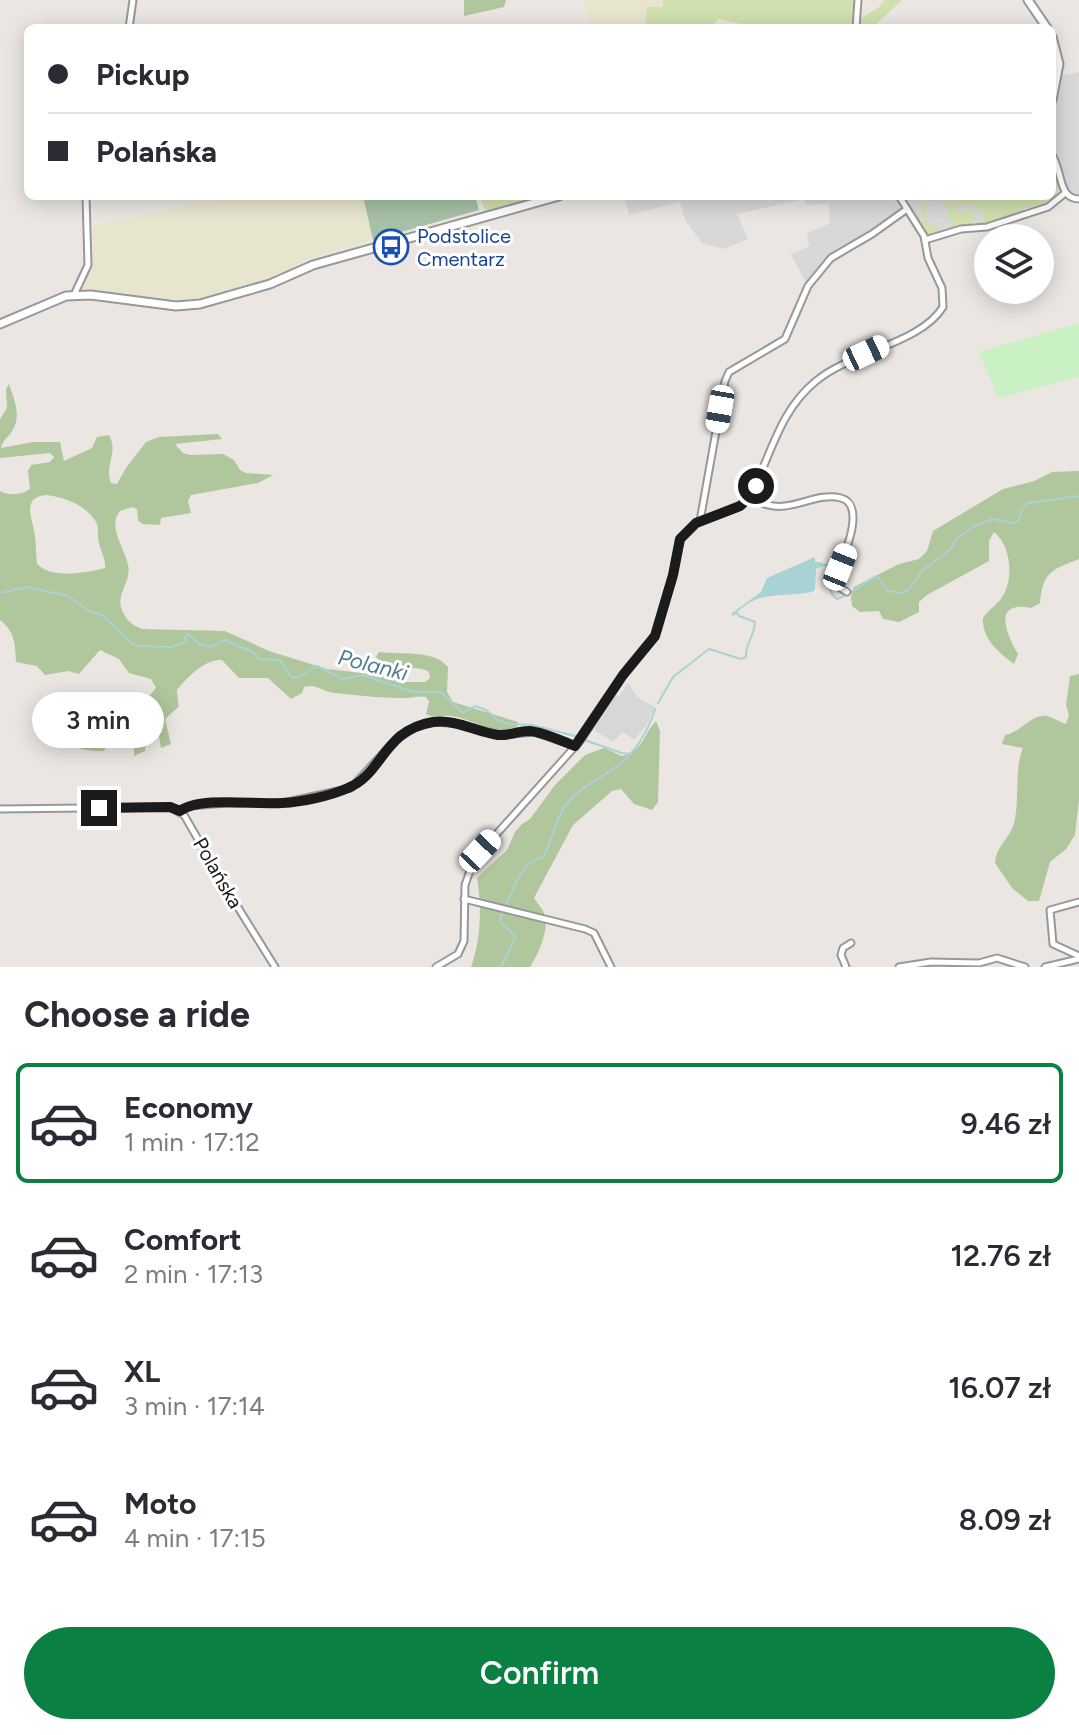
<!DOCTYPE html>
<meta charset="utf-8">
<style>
body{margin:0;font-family:Figtree,sans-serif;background:#f2f2f3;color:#2b2b33;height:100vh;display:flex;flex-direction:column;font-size:30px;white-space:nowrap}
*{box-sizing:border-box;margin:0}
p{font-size:26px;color:#7c7c81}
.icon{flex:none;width:44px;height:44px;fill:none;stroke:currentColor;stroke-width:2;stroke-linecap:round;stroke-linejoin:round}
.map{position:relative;height:967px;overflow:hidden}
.panel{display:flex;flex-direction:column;background:#fff;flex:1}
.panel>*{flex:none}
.banner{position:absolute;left:24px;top:24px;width:1032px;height:176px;border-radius:12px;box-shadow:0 4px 20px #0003;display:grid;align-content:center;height:176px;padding:0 24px;background:#fff}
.fabs{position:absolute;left:974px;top:224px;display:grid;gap:16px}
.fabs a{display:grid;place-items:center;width:80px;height:80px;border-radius:50%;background:#fff;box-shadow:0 4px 20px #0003;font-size:40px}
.end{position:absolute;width:36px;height:36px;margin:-18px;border:10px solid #1b1b1b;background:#fff;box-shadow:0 0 0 4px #fff}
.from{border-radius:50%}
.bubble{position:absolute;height:56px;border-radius:28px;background:#fff;box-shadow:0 4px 20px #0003;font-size:26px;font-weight:600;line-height:56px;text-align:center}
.car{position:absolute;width:24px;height:48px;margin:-24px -12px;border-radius:10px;box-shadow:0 0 6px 2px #0007;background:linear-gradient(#fff 24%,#345 0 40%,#fff 0 76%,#345 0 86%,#fff 0)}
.banner b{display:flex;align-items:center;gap:28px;height:76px;font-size:30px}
.banner b+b{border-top:2px solid #e1e1e2}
.banner i{width:20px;height:20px;background:#2b2b33}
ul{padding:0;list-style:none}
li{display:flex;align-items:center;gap:24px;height:120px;margin:0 16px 12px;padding:0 8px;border:4px solid transparent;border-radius:12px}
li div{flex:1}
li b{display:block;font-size:30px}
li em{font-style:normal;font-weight:600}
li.current{border-color:#0b8043}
li>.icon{width:72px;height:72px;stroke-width:1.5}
h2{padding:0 24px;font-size:36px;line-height:96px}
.action{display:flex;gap:16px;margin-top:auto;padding:16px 24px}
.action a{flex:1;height:92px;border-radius:48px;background:#0b8043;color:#fff;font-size:32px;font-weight:600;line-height:92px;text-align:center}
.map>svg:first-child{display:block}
</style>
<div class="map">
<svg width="1079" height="967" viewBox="0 0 1079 967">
<rect width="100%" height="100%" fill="#ebe6e2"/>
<g fill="#d9d8d8">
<path d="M1079,72V197H1073L1066,193L1061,167L1052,151V128L1060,76Z"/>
<path d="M1052,159L1059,179L1056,196L1042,204L998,215L984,223L972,222L934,236L915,217L901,196H1052Z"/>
<path d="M624,196H890L892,201L896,200L901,211L864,237L844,246L816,269L806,282L791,255L809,246L807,233L830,223L829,204L806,205L804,199L737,214L748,239L723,249L702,243L685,220L680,202L629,215Z"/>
</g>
<g fill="#e8e5cf">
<path d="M584,0H663V7H647L645,28H590Z"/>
<path d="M235,196H363L373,240L305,260L280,275L201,299L170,300L80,290L93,263V225Z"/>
</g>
<g fill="#d0e0ae">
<path d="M663,0H857L854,28H762L718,19L710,28H645L647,7H663Z"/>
<path d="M884,0H902L872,28H857L858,20L879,7Z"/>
<path d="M1058,184L1056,196L1042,204L1024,209L1025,213L986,226L976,225L977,222H984L983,211H978L976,214L977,209L973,204L956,207L957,213L973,210V225L929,237L914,217L919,215L921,222H925L920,204L928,202L930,205L924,208L931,226H935L939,232L952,229L949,218L937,217L949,215L948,206H944V202L976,199L971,196H1036L1039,200L1052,196L1056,190L1052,186Z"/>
<path d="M479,196H534V199L486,212Z"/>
</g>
<g fill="#b0c69c" fill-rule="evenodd">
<path d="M464,0H506L504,7L464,16Z"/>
<path d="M9,384C14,399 22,416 12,431C8,438 3,439 1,448L33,442H60L64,461L92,448L97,437L109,435C119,452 104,466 111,483L117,484L126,468L146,442L159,437L218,434L222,439L175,444L183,453L190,455L223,454L234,460L240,470L246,473L273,475L258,483L191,495L188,501L191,513L161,518L160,525L142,524L138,520L137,509L132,507L120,511C107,526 125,549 128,565C132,580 117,593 121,607C124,618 131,625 142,629L225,631L269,651L327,669L379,675L405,682H425L430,678L429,672C411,661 395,678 376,657L379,652C400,655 434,649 448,667L447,692L453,702L518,722L517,728C493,737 476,720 452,716C442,715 435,719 426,714L429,702L426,697C417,695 410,699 400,698C379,698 356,695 335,693C322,692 317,683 304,687L302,693L291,699L268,678H239L222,660C204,659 188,677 177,690C178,713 184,701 165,719L171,744L161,748L158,731L152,729L147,733L145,751L134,756V745L129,741L118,744L108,743L104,751C91,752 73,748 62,742C74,736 84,738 97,733L95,721L81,716L80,702L112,717L146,700L156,688L151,679L129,673L119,659L100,650L79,674L68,671L45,675L37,666L16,662C15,643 15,632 0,620V491C9,496 22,495 30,489L28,471L31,465L50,462L54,457L50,453L0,458V419L7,408L6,389ZM47,495C64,497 89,506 97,524C99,529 97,537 99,543C101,552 106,559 105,568C86,573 52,579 37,564C36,555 36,546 35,537C34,521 19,497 47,495Z"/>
<path d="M1079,471V559C1051,570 1043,572 1040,603L1031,608C991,600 1007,635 1018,654L1014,664C998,652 982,639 983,618C989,609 999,604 1004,594C1014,575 1010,545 994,532L989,541V561L927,595L919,602V612L899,622L883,619L879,611L860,612L852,606L851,597L854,587L899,564L919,559L927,551L933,531L1003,489L1034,481L1052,472Z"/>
<path d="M1079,674V799L1075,835L1066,849L1050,862L1039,901H1028L1012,888L995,863C997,844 1010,839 1014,823C1020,801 1014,768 1023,748L1002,744L1005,735C1020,733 1032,713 1047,716C1053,717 1059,722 1066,724L1069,715L1066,705L1070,676Z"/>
<path d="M656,721L660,731L658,802L652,810L634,804L621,789L612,791L573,825L534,898C537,903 544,910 545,916C549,930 538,955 530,967H471C481,939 482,907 477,878L507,850L515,832L522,824L530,819L555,785L585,755L604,748L622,756C646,748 641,737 656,721Z"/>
</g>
<path fill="#a7c1a6" d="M363,196H475L479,210L373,240Z"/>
<path fill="#c9f1c3" d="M1079,323V377L998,398L979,352Z"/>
<path fill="#d7d7d7" d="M628,683L637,697L655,707L646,726L634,740L623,732L613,742L594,730L615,694L619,697Z"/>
<path fill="#a8d3d4" d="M815,557V562H821L823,566L816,569L815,590L812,592C782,598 756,589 734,616L731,614L761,592L767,578Z"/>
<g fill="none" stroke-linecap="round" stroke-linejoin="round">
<g stroke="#a8d3d4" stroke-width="2">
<path d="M821,565H828C834,577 824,590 837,599C852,594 864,582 877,576L888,591L903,593L909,589L922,571L953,547L956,539L974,526L992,519L1013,523L1019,521L1022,509L1028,503L1079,496"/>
<path d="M0,593L28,587L68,596L89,611L102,615L132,644L139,646L171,647L181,644L186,642L185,638L188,634L199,644L211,647L225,640L254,653L258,659L280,660L292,678L299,677L317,666L343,679L362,675L414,692H441L463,713L475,706L486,710L498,720L509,724L532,725L579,737"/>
<path d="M658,703L673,677L709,649L741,659L746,657C745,644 755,635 755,622L739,616L736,612"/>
<path d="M584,740L622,753L631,754"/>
<path d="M506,905C514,888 521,861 542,858C554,841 554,818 568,802C580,787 598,780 613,769C634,755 648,732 655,709"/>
<path d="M501,967L516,936L502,924L500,919L503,912"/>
</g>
<g stroke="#989898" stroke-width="9">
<g id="minor">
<path d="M129,28L133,0"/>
<path d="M856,28L858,0"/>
<path d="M1052,155C1063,172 1058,199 1079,199"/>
<path d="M925,240L961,229L987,227L1048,207L1064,194"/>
<path d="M74,295L88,265L86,196"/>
<path d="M749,498C761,503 772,508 785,506C803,504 823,493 841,498C868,505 842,564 833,577L837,586L847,592"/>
<path d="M700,521L725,381L729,372L785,339L808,286L831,258L872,234L907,209"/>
<path d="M0,809L170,807L184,815L229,893L275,967"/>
<path d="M180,811L190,806L226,803H283L351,788L399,736L420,725L435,722L459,724L501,735L534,732L575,746"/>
<path d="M464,899L585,929L594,933L611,967"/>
<path d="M1079,902L1050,910L1053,944L1079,956"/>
<path d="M436,967L458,954L464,941L465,885L474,859L580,741L623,675L655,636L673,575L680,539L696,523L740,506L749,498C771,457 778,412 816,381C852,351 920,344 943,307L942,288L928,258L924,236L899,196"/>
<path d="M846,967L841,955L843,948L851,943"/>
<path d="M899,967L931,962L979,963L997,958L1025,967"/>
<path d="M1045,967L1079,959"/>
</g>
</g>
<g stroke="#989898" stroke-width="11">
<g id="tertiary">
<path d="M1028,0L1047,28"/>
<path d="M1052,37L1059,64L1052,100"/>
<path d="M0,324L66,296L91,295L176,306L200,304L270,284L313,265L559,196"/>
</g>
</g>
<use href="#minor" stroke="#fff" stroke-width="5"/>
<use href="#tertiary" stroke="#fff" stroke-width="7"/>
</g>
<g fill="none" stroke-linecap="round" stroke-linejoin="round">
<path stroke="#1b1b1b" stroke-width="10" d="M99,808L170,807L180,811C200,796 257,805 282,803C302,802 330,796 348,788C383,774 383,730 433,722C456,719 476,732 498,735C509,736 518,731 529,731C544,732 561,741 575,746L623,675L655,636L673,575L680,539L696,523L740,506L749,498L756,486"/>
</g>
<defs>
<g id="bus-ring" transform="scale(1.8)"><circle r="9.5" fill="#fff" stroke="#1a4fb4" stroke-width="1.5"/><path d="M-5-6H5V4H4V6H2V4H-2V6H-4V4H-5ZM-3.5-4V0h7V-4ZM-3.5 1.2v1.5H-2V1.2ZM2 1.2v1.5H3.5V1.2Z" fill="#1a4fb4"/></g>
</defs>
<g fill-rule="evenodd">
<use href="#bus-ring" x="391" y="247"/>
</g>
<g text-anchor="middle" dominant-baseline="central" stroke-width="6" stroke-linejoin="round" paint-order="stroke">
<g font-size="20" fill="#164399" stroke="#fff" text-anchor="start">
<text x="417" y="236">Podstolice<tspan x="417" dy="23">Cmentarz</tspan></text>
</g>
<g font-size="20" fill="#1b1b1b" stroke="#fff">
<text transform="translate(218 873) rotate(60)">Polańska</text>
</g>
<g font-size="22" font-style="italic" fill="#4e7c90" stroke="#fff">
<text transform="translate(373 665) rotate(14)">Polanki</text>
</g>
</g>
</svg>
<div class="fabs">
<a><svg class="icon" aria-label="layers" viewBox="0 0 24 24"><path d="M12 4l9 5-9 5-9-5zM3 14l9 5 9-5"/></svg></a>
</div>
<i class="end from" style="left:756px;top:486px"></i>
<i class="end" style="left:99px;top:808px"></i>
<div class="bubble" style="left:32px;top:692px;width:132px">3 min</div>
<i class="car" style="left:866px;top:353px;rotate:65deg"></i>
<i class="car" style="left:720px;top:409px;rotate:190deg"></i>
<i class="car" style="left:840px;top:567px;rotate:22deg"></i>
<i class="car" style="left:480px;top:851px;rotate:43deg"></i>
<div class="banner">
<b><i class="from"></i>Pickup</b>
<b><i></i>Polańska</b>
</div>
</div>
<section class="panel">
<h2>Choose a ride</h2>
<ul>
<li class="current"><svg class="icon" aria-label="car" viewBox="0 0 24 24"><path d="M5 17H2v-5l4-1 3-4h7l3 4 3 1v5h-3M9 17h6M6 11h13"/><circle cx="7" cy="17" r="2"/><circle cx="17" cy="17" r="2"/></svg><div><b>Economy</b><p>1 min · 17:12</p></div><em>9.46 zł</em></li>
<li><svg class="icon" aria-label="car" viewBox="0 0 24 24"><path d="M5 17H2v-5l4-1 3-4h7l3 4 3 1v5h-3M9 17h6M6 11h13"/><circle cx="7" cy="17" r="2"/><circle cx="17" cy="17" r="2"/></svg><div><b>Comfort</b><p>2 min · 17:13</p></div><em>12.76 zł</em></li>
<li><svg class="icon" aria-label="car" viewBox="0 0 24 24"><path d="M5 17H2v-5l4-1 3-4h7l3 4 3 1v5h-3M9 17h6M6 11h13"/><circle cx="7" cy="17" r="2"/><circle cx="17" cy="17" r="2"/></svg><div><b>XL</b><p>3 min · 17:14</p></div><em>16.07 zł</em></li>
<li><svg class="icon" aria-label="car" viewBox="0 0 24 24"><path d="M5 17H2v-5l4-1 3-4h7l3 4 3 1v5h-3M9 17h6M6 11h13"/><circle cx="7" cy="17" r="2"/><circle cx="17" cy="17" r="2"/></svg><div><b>Moto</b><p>4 min · 17:15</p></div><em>8.09 zł</em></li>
</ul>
<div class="action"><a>Confirm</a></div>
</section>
